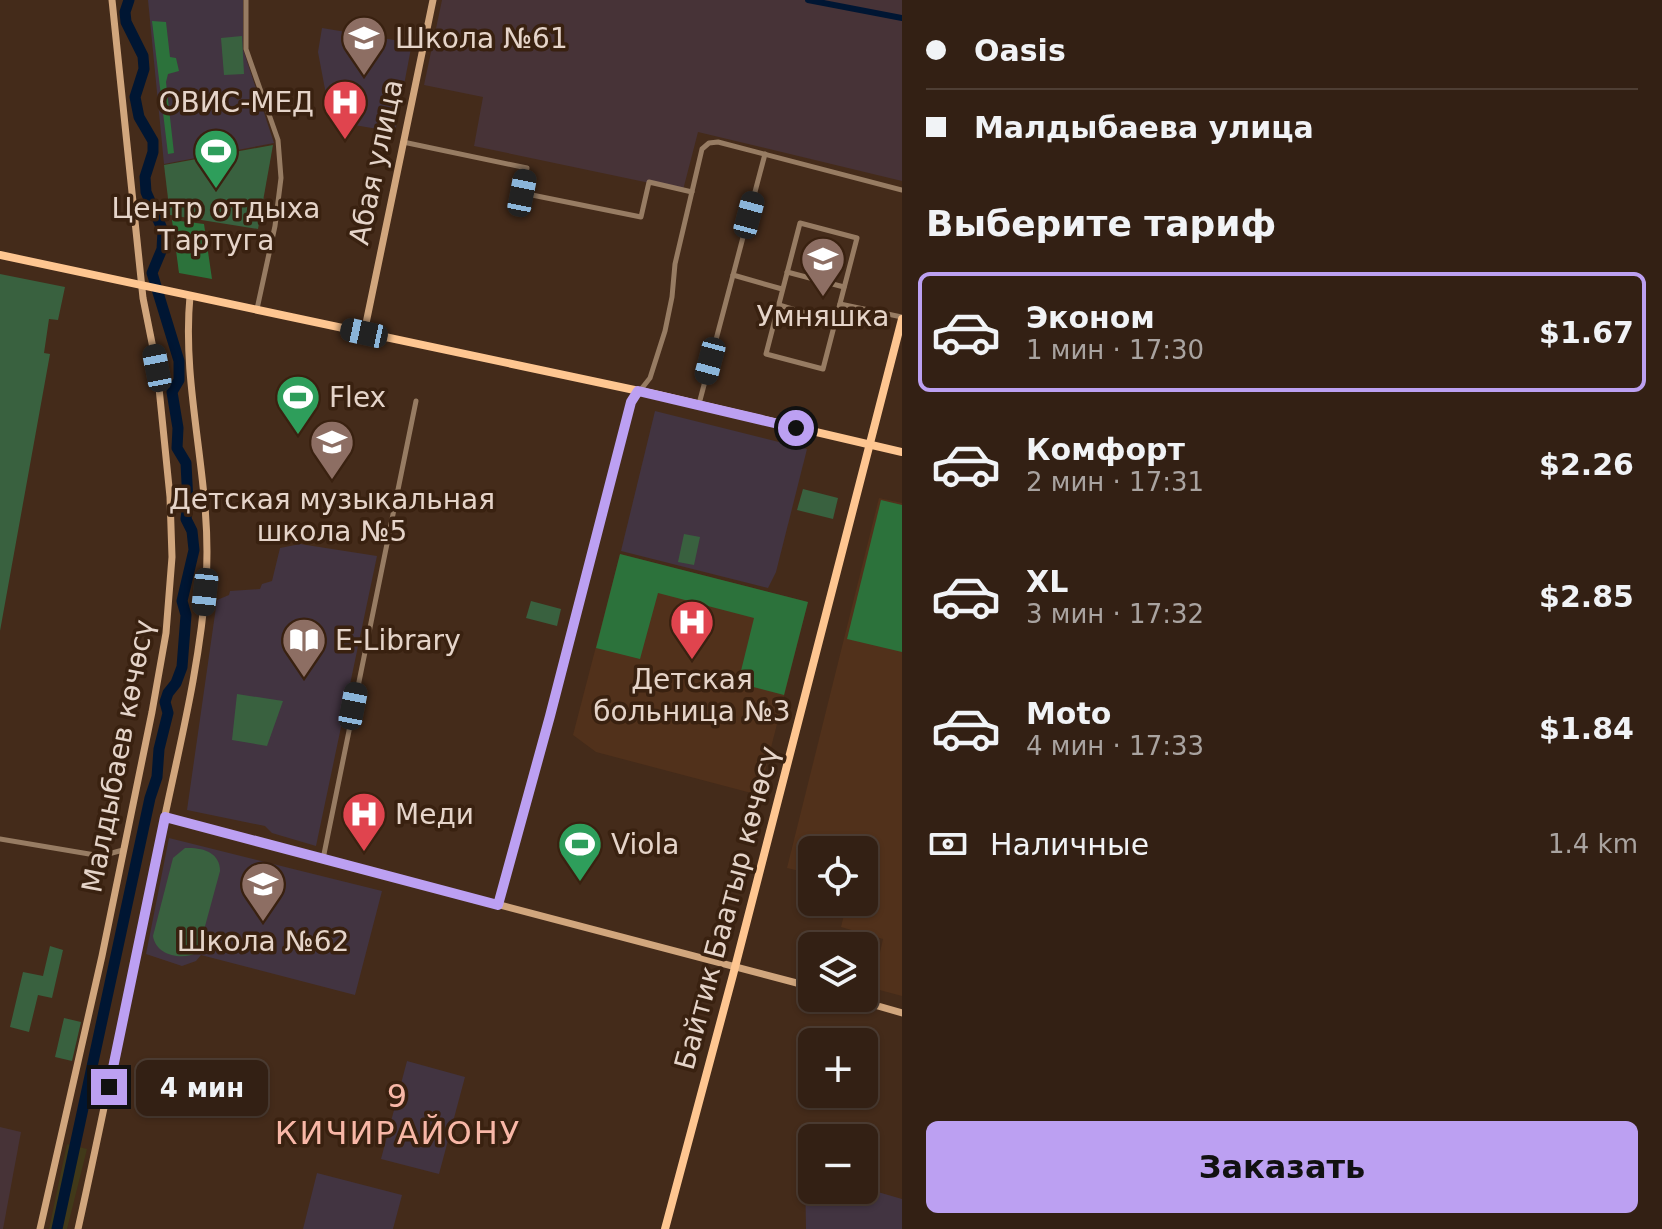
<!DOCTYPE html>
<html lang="ru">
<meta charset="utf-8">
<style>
body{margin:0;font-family:"DejaVu Sans",sans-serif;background:#3e2d22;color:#f1f3f6;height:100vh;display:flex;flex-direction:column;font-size:30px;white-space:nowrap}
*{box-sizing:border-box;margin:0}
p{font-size:26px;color:#a9a3a0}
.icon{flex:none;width:44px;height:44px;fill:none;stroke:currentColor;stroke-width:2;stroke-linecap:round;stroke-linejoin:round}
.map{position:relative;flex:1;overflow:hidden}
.drawer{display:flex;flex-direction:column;background:#332014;width:760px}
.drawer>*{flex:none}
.top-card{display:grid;align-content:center;height:176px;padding:0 24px;background:#332014}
.buttons{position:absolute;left:798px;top:836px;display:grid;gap:16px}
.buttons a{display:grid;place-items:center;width:80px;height:80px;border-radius:12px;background:#332014;box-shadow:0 2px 6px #0004,0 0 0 2px #4e3e34;font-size:40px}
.end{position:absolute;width:36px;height:36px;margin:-18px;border:10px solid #bca0f2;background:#111;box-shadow:0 0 0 4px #111}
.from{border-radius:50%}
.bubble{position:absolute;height:56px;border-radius:12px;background:#332014;box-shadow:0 2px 6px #0004,0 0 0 2px #4e3e34;font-size:26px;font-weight:800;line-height:56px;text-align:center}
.car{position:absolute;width:24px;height:48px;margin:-24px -12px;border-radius:10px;box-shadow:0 0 6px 2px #0007;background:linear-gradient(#222 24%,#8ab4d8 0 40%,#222 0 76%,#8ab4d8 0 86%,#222 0)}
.top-card b{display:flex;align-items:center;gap:28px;height:76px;font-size:30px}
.top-card b+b{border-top:2px solid #4e3e34}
.top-card i{width:20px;height:20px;background:#f1f3f6}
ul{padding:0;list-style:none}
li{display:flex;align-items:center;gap:24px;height:120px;margin:0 16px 12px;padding:0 8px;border:4px solid transparent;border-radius:12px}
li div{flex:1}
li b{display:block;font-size:30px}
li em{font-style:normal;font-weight:800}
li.on{border-color:#bca0f2}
li>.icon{width:72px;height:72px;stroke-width:1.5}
h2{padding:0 24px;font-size:36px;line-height:96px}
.pay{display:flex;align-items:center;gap:20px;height:88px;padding:0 24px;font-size:30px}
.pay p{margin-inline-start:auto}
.action{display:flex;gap:16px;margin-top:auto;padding:16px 24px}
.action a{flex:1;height:92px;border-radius:12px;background:#bca0f2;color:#111;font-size:32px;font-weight:800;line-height:92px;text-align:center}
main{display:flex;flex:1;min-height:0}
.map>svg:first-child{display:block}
</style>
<main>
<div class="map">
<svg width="902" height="1229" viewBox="0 0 902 1229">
<rect width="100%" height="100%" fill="#442b1a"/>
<g fill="#51311b">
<path d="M879,498L902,503V996L872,988L883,939L841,927L847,902H864V850H812V874L787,868Z"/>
<path d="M620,554L808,602L759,795L596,752L573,735Z"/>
</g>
<g fill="#473337">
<path d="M442,0H902V181L698,132L683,190L474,146L483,97L424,85Z"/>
<path d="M0,1127L21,1132L3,1229H0Z"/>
</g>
<g fill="#423441">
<path d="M148,0H243V49L274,143L164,164Z"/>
<path d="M322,28L412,43L395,132L331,121L318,52Z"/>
<path d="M655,411L807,449L776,572L768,588L621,551Z"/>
<path d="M300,544L377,556L316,846L272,833L265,826L187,810L217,600L229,595L230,591L260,589L262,584L272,581L280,548Z"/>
<path d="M169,838L382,891L355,995L201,955L196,961L182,966L146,954Z"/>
<path d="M407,1061L465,1077L439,1174L381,1159Z"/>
<path d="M805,1171L812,1173V1190H864V1188L902,1199V1229H806Z"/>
<path d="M317,1173L402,1195L393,1229H303Z"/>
</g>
<g fill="#39613f">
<path d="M242,36L244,74L224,75L221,38Z"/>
<path d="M273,145L258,229L170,215L164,165Z"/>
<path d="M0,274L65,287L58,320L49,319L44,353L50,354L0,631Z"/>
<path d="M803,489L838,498L833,519L797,510Z"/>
<path d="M684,534L700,537L694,565L678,562Z"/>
<path d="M531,601L561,609L557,626L526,618Z"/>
<path d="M237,694L283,701L267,746L232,740Z"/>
<path d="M185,848C202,847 220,852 220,871L198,952C183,961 156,956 153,936L173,858Z"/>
<path d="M50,946L63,950L52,998L38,995L29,1032L10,1027L23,972L43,976Z"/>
<path d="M64,1018L81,1022L72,1061L55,1057Z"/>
</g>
<g fill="#2c723b">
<path d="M152,21L166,22L170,57L176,58L179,71L168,74L166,82L174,153L168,154Z"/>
<path d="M172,220L204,224L212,279L179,273Z"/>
<path d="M881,500L902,505V652L847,639Z"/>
<path d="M620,554L808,602L784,695L738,683L754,618L658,593L640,659L596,648Z"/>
</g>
<path fill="#413919" d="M67,1144L87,1149L67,1229H49Z"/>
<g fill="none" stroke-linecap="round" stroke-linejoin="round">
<path stroke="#001633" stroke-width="6" d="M808,0L902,18"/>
<path stroke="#001633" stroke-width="11" d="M57,1229L150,798L157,777L159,749L168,713L165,702L168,693L176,683L182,667L186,615L182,601L194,550L192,531L186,519L188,503L186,463L177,448L178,428L172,392L179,380V361L152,273L162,249L163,231L146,192L145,177L153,152V141L139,117L135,97L144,69L143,56L126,22L125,12L129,0"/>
<g stroke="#977c63" stroke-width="5">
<path d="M246,0V49L278,140L281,178L275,226L257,309"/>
<path d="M403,142L527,168L522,193L641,217L649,182L692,192"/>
<path d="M800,223L857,238L823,369L766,354Z"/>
<path d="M787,272L844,287"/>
<path d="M733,275L782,289"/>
<path d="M840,304L902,317"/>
<path d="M779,305L835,322"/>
<path d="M699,404L765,154"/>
<path d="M0,839L101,856L123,850"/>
<path d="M323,859L416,401"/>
<path d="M498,904L550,716L631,402L650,378L665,331L672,297L675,264L702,149L709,143L718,142L902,190"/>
</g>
<g stroke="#d1a67d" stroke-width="7">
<path d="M364,333L433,0"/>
<path d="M165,817L812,987"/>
<path d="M850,998L902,1013"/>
<path d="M40,1229L102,956L152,712L166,633L172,557L170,497L157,368L143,298L112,0"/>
<path d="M78,1229C106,1103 131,975 158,849C176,759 200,671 206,580C213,485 181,391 190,296"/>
</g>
<g stroke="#fec691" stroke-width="8">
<path d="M0,255L658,395L902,452"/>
<path d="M665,1229L733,975L902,319"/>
</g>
</g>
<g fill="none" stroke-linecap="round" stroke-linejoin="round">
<path stroke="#bca0f2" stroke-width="10" d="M109,1087L165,817L498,905L550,716L631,402L638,391L796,428"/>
</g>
<defs>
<g id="school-pin" transform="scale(2.3)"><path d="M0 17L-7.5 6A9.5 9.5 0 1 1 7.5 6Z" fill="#8d6e63" stroke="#392110"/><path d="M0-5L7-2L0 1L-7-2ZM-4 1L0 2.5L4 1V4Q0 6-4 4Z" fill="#fff"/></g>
<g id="hospital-pin" transform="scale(2.3)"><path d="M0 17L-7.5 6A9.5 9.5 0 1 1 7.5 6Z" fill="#e0444e" stroke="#392110"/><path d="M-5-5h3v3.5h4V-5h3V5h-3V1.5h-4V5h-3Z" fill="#fff"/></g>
<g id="stadium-pin" transform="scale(2.3)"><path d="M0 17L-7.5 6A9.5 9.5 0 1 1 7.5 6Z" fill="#2e9e5b" stroke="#392110"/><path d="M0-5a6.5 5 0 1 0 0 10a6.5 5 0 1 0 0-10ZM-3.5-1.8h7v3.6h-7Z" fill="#fff"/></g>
<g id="university-pin" transform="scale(2.3)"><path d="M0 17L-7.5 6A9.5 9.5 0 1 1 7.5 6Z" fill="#8d6e63" stroke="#392110"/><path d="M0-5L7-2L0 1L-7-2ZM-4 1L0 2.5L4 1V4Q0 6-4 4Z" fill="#fff"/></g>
<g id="library-pin" transform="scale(2.3)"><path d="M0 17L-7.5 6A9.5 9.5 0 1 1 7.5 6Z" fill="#8d6e63" stroke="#392110"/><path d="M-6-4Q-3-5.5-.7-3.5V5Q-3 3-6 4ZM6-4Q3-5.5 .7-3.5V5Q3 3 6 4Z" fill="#fff"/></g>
</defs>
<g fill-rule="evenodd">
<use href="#school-pin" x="364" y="38"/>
<use href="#hospital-pin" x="345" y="102"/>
<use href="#stadium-pin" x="216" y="151"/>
<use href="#school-pin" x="823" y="259"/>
<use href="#stadium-pin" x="298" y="397"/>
<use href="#university-pin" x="332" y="442"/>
<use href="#hospital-pin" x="692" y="622"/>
<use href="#library-pin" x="304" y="640"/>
<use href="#hospital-pin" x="364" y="814"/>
<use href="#stadium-pin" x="580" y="844"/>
<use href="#school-pin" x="263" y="884"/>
</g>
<g text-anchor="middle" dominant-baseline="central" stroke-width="7" stroke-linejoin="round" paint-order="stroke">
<g font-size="28" fill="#e5d4c9" stroke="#392110" text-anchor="start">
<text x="395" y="38">Школа №61</text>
<text x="314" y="102" text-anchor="end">ОВИС-МЕД</text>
<text x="216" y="208" text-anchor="middle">Центр отдыха<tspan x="216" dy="32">Тартуга</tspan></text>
<text x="823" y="316" text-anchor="middle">Умняшка</text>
<text x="329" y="397">Flex</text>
<text x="332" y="499" text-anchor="middle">Детская музыкальная<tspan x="332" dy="32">школа №5</tspan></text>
<text x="335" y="640">E-Library</text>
<text x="692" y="679" text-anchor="middle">Детская<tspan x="692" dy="32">больница №3</tspan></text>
<text x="395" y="814">Меди</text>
<text x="611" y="844">Viola</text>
<text x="263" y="941" text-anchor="middle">Школа №62</text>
</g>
<g font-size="28" fill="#e5d4c9" stroke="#392110">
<text transform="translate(376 162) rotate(-78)">Абая улица</text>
<text transform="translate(118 756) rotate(-79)">Малдыбаев көчөсү</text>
<text transform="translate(727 908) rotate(-75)">Байтик Баатыр көчөсү</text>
</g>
<g font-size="32" letter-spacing="2" fill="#f8b7a7" stroke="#392110">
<text x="398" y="1096">9<tspan x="398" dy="37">КИЧИРАЙОНУ</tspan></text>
</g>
</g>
</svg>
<div class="buttons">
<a><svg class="icon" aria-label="locate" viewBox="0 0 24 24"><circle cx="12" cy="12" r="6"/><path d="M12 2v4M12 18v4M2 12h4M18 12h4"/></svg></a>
<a><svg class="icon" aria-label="layers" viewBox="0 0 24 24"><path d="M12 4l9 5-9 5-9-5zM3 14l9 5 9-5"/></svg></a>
<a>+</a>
<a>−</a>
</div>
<i class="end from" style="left:796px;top:428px"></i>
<i class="end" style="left:109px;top:1087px"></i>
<div class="bubble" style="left:136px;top:1060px;width:132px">4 мин</div>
<i class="car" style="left:522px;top:193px;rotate:11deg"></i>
<i class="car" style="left:749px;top:215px;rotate:15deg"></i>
<i class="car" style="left:364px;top:333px;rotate:282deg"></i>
<i class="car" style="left:710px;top:361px;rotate:195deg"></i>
<i class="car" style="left:157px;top:368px;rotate:349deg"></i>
<i class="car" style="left:205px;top:592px;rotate:186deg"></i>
<i class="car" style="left:353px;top:706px;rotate:11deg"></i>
</div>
<section class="drawer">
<div class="top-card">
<b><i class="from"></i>Oasis</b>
<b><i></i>Малдыбаева улица</b>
</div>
<h2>Выберите тариф</h2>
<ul>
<li class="on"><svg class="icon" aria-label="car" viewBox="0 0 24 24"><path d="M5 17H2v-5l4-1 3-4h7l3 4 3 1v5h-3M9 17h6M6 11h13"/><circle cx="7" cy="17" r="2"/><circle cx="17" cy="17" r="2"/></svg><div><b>Эконом</b><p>1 мин · 17:30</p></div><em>$1.67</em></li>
<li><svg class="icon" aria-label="car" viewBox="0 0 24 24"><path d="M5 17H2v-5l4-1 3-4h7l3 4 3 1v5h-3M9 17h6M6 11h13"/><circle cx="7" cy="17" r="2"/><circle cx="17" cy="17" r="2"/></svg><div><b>Комфорт</b><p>2 мин · 17:31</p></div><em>$2.26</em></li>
<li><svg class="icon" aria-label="car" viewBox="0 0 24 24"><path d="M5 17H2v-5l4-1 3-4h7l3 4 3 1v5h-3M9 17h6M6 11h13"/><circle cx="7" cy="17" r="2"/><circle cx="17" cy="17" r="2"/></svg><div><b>XL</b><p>3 мин · 17:32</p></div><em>$2.85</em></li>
<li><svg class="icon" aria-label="car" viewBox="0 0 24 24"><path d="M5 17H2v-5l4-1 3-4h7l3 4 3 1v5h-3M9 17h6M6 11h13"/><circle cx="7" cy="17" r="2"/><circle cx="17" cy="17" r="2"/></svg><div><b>Moto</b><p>4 мин · 17:33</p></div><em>$1.84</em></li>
</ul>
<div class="pay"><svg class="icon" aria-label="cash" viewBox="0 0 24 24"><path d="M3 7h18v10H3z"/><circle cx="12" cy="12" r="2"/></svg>Наличные<p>1.4 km</p></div>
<div class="action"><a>Заказать</a></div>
</section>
</main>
